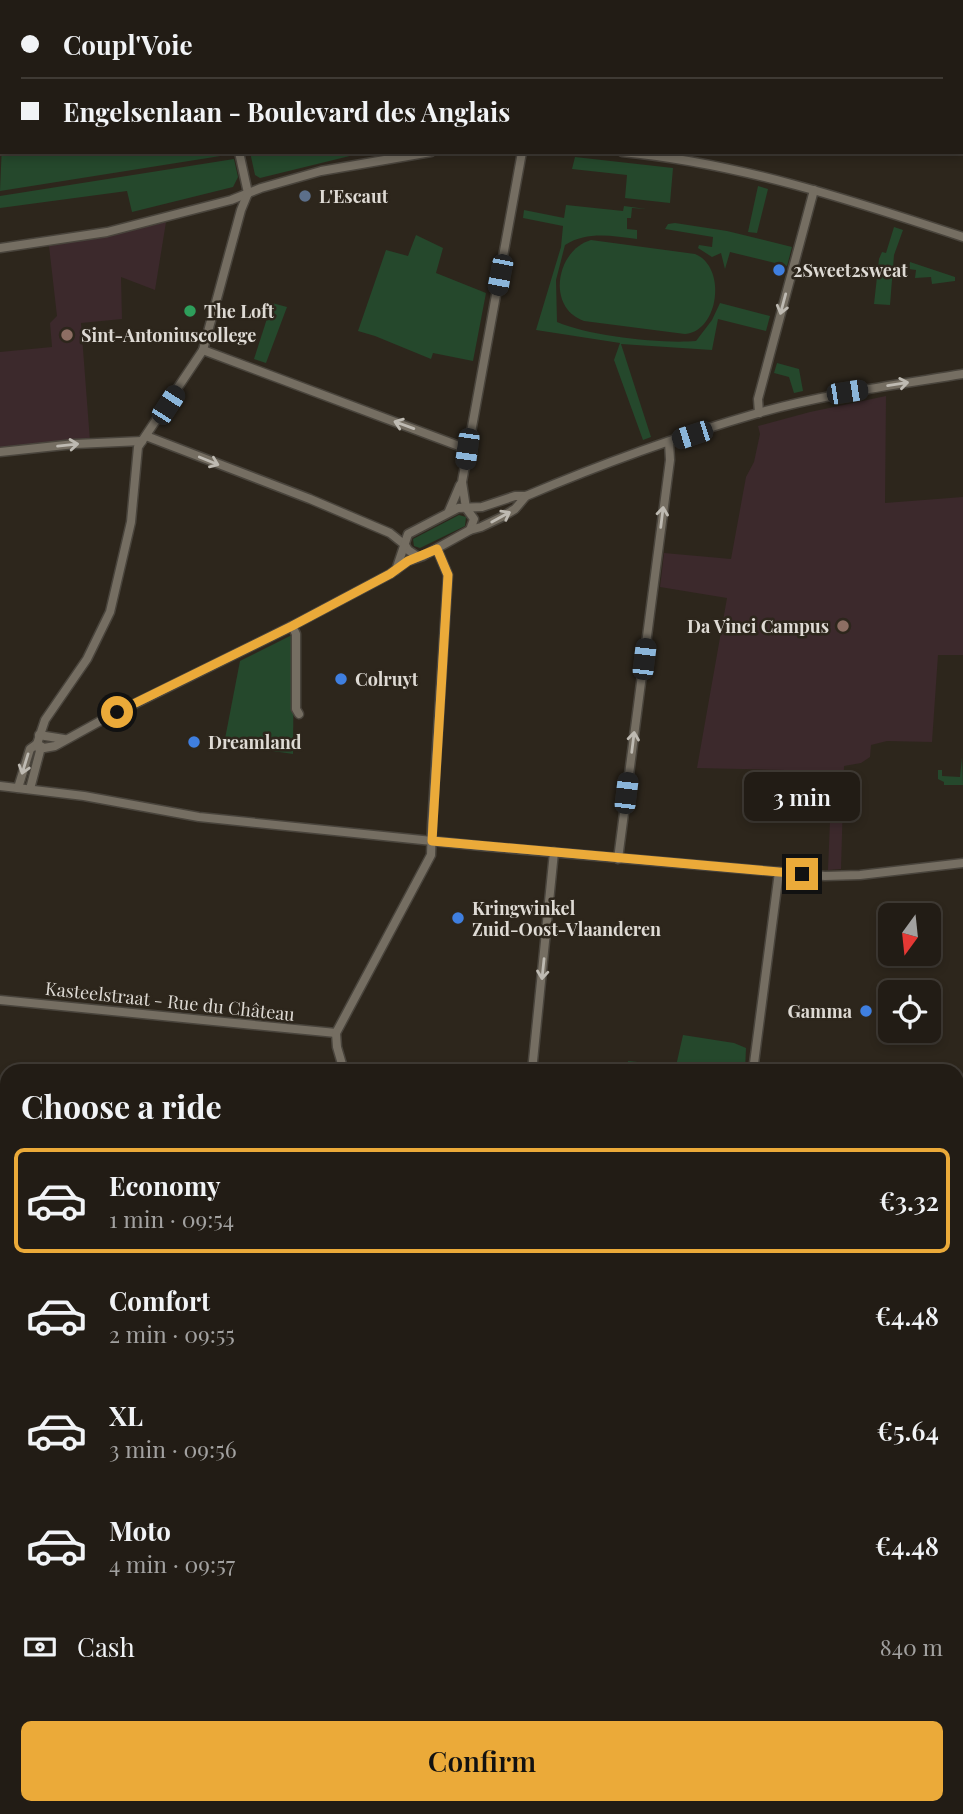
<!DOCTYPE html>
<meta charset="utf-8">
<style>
body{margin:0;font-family:"Playfair Display",serif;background:#2e2922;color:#f1f3f6;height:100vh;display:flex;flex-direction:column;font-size:26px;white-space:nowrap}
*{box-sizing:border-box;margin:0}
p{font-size:23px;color:#a2a1a0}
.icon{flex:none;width:38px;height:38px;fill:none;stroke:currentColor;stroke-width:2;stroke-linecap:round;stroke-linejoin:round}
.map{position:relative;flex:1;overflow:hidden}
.sheet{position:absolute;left:0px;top:1064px;width:964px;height:751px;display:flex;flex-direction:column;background:#221c15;border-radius:21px 21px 0 0;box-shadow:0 4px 10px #0003,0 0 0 2px #3f3a34}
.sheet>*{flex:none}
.hud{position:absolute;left:0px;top:0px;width:964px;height:154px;box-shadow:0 4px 10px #0003,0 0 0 2px #3f3a34;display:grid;align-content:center;height:154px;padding:0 21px;background:#221c15}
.needle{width:46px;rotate:195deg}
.buttons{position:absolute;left:878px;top:903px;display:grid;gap:14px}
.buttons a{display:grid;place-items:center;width:63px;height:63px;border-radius:10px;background:#221c15;box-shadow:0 4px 10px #0003,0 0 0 2px #3f3a34;font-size:35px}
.end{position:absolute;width:32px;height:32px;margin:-16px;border:9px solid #ebaa39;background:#111;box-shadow:0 0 0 4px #111}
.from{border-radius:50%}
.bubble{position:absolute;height:49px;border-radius:10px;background:#221c15;box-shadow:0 4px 10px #0003,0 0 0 2px #3f3a34;font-size:23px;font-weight:600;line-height:49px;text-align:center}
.car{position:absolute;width:21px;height:42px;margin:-21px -10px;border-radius:9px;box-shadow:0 0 5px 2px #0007;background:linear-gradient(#222 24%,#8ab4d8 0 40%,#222 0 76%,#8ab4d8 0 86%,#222 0)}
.hud b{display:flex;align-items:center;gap:24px;height:66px;font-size:26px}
.hud b+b{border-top:2px solid #3f3a34}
.hud i{width:18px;height:18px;background:#f1f3f6}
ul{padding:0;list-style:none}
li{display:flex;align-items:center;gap:21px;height:105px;margin:0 14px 10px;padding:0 7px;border:4px solid transparent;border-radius:10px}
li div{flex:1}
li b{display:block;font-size:26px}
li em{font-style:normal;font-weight:600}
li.on{border-color:#ebaa39}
li>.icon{width:63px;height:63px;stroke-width:1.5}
h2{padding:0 21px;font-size:32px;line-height:84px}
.pay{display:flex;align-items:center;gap:18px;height:77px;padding:0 21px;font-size:26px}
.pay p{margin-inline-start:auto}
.cta{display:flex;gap:14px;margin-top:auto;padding:14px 21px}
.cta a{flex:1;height:80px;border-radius:10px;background:#ebaa39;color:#111;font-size:28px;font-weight:600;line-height:80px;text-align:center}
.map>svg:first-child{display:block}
</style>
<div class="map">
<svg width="963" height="1814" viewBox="0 0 963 1814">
<rect width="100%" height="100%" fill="#2d261c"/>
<g fill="#3c292c">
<path d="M166,222L155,290L121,277L122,319L81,323L90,441L0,450V352L52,347L50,323L57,316L49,246L109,236Z"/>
<path d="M886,396L885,503L963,497V655H938L932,742L887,741L871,745L870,757L861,763L844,766L841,869L828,870L832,771L697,768L727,598L660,587L664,553L731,559L746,477L754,462L760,434L758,426L810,412Z"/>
</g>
<g fill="#25482c">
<path d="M2,144V152H232L233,154L0,191Z"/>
<path d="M250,152H366L260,178L255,175Z"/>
<path d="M575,157L673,168L670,203L625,198L627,175L572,169Z"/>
<path d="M234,159L238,177L233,187L132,212L127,191L0,208V196Z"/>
<path d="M758,186L768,189L757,233L748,232Z"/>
<path d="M566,205L623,211L624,206L646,209L632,208L631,218H627V229L637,230V239C611,236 588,231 565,245L556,280L557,322C590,336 660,344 696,341L712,320L720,303L770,316L766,331L718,319L712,350L621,344L651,437L643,440L614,360L620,343L536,330L561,247L563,226L523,218L524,210L564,218Z"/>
<path d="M675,223L727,231L792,247L787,266L730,252L725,269L721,253L712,257L698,248L699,245L712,247L713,237L665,229L668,224Z"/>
<path d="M894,227L903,230L894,255L890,305L874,304L879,259L882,252L886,253Z"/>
<path d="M416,235L443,248L436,273L486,293L473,361L433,353L431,359L375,336L358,331L386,250L408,256Z"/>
<path d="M591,240L695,254C727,267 719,331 685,334L584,321C546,308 556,250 591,240Z"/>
<path d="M910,262L955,277V281L932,284L931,277L915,278L916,270L909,269Z"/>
<path d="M272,303L287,307L266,363L254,359Z"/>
<path d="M777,363L799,369L803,391L794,393L789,377L774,373Z"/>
<path d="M459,515L466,517L465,526L420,548L414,546L413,539Z"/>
<path d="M294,634L293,754L224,744L240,661Z"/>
<path d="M962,757L963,785H944V782L938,779V770H942V776L960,777Z"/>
<path d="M683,1035L734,1043L746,1048L745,1071L629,1070L628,1061L676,1066Z"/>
<path d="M489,1808H897V1814H664L658,1811L655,1814H489Z"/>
</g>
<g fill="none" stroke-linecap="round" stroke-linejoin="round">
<path stroke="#2c7b7b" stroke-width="2.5" d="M899,1808V1814"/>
<g stroke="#49443c" stroke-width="11">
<g id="minor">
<path d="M214,2L215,0"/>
<path d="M384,2L386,0"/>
<path d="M0,138H2"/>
<path d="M239,152L248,193"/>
<path d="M622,152C739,163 851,200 963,237"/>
<path d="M0,248L107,232L231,200L261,188L321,171L431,152"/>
<path d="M203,350L467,449"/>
<path d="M759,413L758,399L814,190"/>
<path d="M146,436L310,499L390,533L405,545L408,550L417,556"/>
<path d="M0,452L75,444L142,441"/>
<path d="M449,511L460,485"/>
<path d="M470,530L474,519L466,508L462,482L522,152"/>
<path d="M396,570L408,534L458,508L482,507L515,496H526C601,464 679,436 758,413C825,394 895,385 963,374"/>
<path d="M292,626L296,634V709L299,714"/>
<path d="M39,735L64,739"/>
<path d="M37,744L44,748L55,746L104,719L292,626L390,574L408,561L423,556L470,530L481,527L502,517L515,509L526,496"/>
<path d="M0,786L84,796L199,817L481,846L779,872L825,876L860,875L963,863"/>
<path d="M18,788L30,749L37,744"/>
<path d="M30,789L40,751L37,744L45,720L87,659L110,612L131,522L138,447L203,350L241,210L248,193"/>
<path d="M618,859L670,460L669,442"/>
<path d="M0,1000L336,1033"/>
<path d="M344,1071L337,1047L336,1033L431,855L432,825L448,575L437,549"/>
<path d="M532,1071L554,852"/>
<path d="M753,1071L779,872"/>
<path d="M0,1121L2,1128"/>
<path d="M957,1182H963"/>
<path d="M957,1684L963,1698"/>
<path d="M0,1705L7,1704"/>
<path d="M0,1792L7,1791"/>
<path d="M244,1808V1814"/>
<path d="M312,1808V1814"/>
</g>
</g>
<g stroke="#49443c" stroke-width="13">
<g id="major">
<path d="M957,1349L963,1324"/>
<path d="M0,1356L7,1359"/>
<path d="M0,1378L7,1372"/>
<path d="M957,1378L963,1355"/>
<path d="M957,1520L963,1525"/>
<path d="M0,1524L7,1574"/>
<path d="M104,1808L107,1814"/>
</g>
</g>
<use href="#minor" stroke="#756e62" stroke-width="8"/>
<use href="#major" stroke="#a56973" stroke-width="10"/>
</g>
<defs><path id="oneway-shaft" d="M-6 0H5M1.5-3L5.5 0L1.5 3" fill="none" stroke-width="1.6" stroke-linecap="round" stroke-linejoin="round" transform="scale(1.75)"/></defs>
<g stroke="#bebab2">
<use href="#oneway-shaft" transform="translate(783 304) rotate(105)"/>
<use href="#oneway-shaft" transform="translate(898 384) rotate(-9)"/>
<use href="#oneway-shaft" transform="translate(404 425) rotate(-160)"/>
<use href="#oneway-shaft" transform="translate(68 445) rotate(-6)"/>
<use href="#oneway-shaft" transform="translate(209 461) rotate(22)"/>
<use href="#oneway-shaft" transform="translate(501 517) rotate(-29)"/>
<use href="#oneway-shaft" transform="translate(662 517) rotate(-83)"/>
<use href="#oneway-shaft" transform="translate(633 742) rotate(-83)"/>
<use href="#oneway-shaft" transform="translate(25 764) rotate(107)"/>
<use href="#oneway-shaft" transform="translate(543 969) rotate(96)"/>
</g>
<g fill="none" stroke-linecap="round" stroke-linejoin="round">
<path stroke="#ebaa39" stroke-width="9" d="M117,712L292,626L390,574L408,561L437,549L448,575L432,841L802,874"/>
</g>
<circle fill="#5c6f8a" stroke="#2d261c" stroke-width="2.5" cx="305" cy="196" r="7"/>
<g fill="#3f7fe0" stroke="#2d261c" stroke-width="2.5">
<circle cx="779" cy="270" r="7"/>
<circle cx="341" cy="679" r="7"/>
<circle cx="194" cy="742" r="7"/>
<circle cx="458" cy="918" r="7"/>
<circle cx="866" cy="1011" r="7"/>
</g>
<circle fill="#2e9e5b" stroke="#2d261c" stroke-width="2.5" cx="190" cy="311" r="7"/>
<g fill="#8d6e63" stroke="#2d261c" stroke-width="2.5">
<circle cx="67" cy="335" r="7"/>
<circle cx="843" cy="626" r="7"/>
</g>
<g text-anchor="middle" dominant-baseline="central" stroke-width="5" stroke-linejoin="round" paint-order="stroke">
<g font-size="18" font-weight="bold" fill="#dedad4" stroke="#2d261c" text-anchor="start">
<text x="319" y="196">L'Escaut</text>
<text x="793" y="270">2Sweet2sweat</text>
<text x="204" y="311">The Loft</text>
<text x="81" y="335">Sint-Antoniuscollege</text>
<text x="829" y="626" text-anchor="end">Da Vinci Campus</text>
<text x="355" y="679">Colruyt</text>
<text x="208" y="742">Dreamland</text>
<text x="472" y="908">Kringwinkel<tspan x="472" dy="21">Zuid-Oost-Vlaanderen</tspan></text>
<text x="852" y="1011" text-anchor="end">Gamma</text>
</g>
<g font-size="18" fill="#dedad4" stroke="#2d261c">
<text transform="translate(170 1001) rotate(6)">Kasteelstraat - Rue du Château</text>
</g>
</g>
</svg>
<div class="buttons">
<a><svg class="needle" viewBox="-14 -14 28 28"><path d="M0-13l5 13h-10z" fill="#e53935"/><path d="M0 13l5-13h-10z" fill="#a2a1a0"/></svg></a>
<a><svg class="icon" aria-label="locate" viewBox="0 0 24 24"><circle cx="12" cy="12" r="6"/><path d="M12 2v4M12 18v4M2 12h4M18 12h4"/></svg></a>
</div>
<i class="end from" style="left:117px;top:712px"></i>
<i class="end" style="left:802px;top:874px"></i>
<div class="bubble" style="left:744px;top:772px;width:116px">3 min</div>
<i class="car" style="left:500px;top:275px;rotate:191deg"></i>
<i class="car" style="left:847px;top:392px;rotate:81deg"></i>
<i class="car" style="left:168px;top:405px;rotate:33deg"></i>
<i class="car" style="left:692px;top:435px;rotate:252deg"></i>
<i class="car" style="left:467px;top:449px;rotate:188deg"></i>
<i class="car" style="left:644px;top:659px;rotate:7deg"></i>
<i class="car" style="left:626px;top:793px;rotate:7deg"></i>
<div class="hud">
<b><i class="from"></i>Coupl'Voie</b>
<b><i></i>Engelsenlaan - Boulevard des Anglais</b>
</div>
<section class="sheet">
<h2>Choose a ride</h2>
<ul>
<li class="on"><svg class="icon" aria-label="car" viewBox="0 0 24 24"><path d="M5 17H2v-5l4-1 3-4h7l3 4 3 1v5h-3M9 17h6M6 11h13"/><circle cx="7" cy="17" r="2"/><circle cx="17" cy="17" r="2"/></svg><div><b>Economy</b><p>1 min · 09:54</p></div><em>€3.32</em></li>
<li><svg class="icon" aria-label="car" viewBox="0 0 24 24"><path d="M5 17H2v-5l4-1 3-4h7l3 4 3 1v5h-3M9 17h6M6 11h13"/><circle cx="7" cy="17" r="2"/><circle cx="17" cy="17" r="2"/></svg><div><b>Comfort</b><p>2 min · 09:55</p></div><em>€4.48</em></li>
<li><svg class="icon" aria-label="car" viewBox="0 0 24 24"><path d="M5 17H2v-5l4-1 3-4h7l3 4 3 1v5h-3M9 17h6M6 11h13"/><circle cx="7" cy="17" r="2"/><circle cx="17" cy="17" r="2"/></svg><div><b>XL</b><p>3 min · 09:56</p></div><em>€5.64</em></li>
<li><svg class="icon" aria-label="car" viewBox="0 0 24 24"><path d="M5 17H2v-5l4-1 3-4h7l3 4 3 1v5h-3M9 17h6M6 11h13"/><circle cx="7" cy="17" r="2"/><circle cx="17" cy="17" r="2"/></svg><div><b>Moto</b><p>4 min · 09:57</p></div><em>€4.48</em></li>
</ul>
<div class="pay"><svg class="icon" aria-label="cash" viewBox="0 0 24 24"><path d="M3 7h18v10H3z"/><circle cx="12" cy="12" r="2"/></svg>Cash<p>840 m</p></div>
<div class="cta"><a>Confirm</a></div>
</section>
</div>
